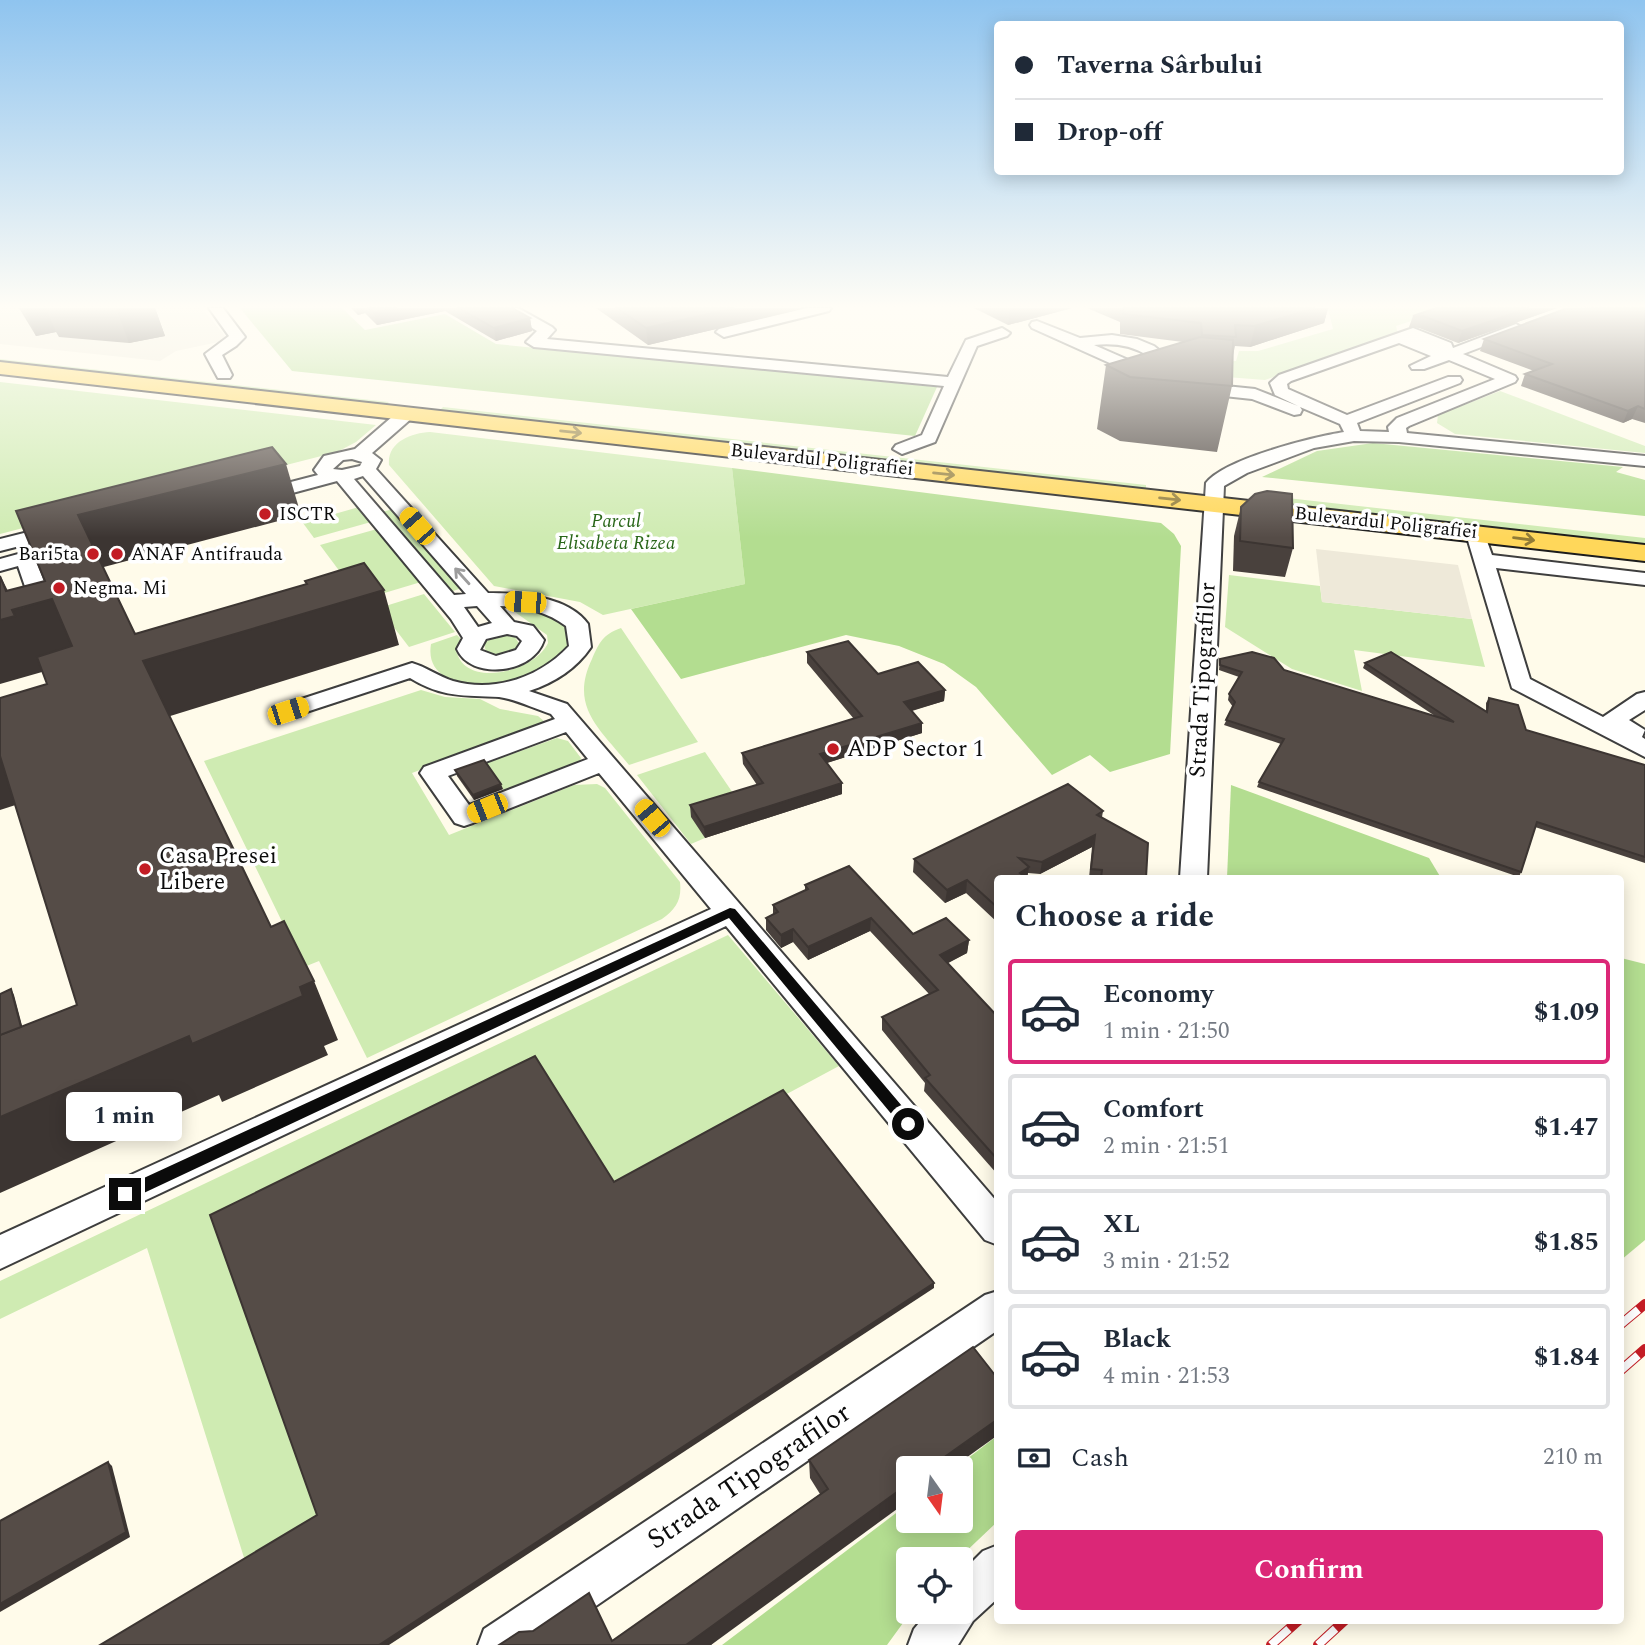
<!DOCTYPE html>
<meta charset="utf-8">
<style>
body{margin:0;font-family:Spectral,serif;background:#f6f6f7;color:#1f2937;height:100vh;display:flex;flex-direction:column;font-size:26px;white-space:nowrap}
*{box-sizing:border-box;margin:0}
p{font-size:23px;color:#747a83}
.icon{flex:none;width:38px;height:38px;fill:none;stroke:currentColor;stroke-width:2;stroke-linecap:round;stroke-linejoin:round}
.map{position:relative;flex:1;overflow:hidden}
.side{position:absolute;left:994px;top:875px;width:630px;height:749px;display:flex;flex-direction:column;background:#fff;border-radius:7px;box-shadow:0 4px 18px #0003}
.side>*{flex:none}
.banner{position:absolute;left:994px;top:21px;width:630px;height:154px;border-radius:7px;box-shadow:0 4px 18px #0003;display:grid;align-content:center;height:154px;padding:0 21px;background:#fff}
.needle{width:46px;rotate:166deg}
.fabs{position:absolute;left:896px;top:1456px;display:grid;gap:14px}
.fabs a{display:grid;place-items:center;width:77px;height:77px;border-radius:7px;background:#fff;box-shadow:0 4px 18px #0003;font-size:35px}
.end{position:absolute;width:32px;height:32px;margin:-16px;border:9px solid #0b0b0b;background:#fff;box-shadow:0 0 0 4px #fff}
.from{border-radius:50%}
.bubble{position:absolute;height:49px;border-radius:7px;background:#fff;box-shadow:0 4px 18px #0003;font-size:23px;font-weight:700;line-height:49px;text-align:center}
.car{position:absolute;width:21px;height:42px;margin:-21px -10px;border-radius:9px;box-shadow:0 0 5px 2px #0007;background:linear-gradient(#f5c518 24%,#345 0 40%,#f5c518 0 76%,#345 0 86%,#f5c518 0)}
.banner b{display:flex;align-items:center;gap:24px;height:66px;font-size:26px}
.banner b+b{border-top:2px solid #e0e1e3}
.banner i{width:18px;height:18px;background:#1f2937}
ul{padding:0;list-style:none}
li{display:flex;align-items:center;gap:21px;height:105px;margin:0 14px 10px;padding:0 7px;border:4px solid #e0e1e3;border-radius:7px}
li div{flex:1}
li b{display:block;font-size:26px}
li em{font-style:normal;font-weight:700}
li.current{border-color:#db2777}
li>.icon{width:63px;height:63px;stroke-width:1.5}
h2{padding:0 21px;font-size:32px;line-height:84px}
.pay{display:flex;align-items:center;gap:18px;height:77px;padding:0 21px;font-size:26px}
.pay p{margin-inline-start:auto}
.primary-button{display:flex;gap:14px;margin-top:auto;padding:14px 21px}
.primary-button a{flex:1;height:80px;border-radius:7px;background:#db2777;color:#fff;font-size:28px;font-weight:700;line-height:80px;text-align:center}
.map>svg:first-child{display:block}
</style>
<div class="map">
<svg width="1645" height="1645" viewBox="0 0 1645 1645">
<rect width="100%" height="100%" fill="#fffbea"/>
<g fill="#cfebb2">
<path d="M1328,308H1451L1396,326L1398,334L1265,380L1201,375L1183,357L1236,361L1239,351H1258L1333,329Z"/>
<path d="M0,359L389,402L384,406L0,363Z"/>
<path d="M0,382L376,425L356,442L337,452L57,524L54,520L0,534Z"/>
<path d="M1500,391L1645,446V453L1455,434L1437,423L1438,415Z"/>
<path d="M443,407L1146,485V491L438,412Z"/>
<path d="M430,432L732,468L745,584L603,615L580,602L494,586L389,465C387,442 411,433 430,432Z"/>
<path d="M1287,498L1645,538V550L1287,510Z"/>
<path d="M359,507L371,522L314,538L303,523Z"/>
<path d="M393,509L462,588L450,592L382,512Z"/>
<path d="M377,529L421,582L361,600L320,545Z"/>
<path d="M1229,575L1320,586L1322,602L1472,619L1485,667L1354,650L1362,691L1292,669L1225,627Z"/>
<path d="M424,594L455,632L409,647L379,608Z"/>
<path d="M508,607L545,611L566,625C567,631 571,640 569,646C560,685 420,710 431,644L457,635L462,640L456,649C463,690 535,672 548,643L547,635Z"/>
<path d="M621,628L698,742L629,765C600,729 569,707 592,659C599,643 603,634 621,628Z"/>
<path d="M498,635L515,637L520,645C511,656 498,657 486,653L484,643Z"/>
<path d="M421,690L445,697L480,699L500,709L538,716L545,722L412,773L449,835L574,785L597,784L605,788L680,882C682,900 676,909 662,919L367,1058L319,961L304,967L204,761Z"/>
<path d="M557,738L568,741L581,758L578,766L507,795L484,764Z"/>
<path d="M705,752L739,802L692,817L705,838L691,844L637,775Z"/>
<path d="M728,935L839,1066L783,1096L320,1519L246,1564L147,1248L0,1319V1281Z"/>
</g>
<g fill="#b3dd90">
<path d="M240,308H342L365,330L445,314L496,344L937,387L915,436L292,371Z"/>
<path d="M1373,443L1623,467L1616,472L1645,480V516L1262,477L1317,451Z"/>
<path d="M732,468L1161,523L1174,534L1181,546L1170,754L1110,772L1090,755L1052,775L976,687L944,664L899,646L846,635L681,679L631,609L745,584Z"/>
<path d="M1231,785L1429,858L1441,878H1227Z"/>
<path d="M1621,958L1645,964V1240L1621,1260Z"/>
<path d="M997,1436V1522L958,1559H908V1612H911L887,1645H722L908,1504V1521H961V1468H955Z"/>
</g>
<g fill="#eee9d9">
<path d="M0,308H79L36,336L148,314L144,308H202L228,340L176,351L160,361L0,344Z"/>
<path d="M1316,549L1458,565L1472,619L1322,602Z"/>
</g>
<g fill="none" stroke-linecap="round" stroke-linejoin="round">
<g stroke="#3e3e3e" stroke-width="4">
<g id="minor">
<path d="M209,308H223L245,337L236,346L222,355L232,375L230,378H218L205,354L229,336Z"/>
<path d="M501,308H518L552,327L555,330L547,339L948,377L966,340L1002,328L1010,333L1007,336L977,346L935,442L902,454L893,449L896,445L922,435L944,386L534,347L526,342L537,331Z"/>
<path d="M807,308H831L829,311L724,337L716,332L719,329Z"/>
<path d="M1037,321L1080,338L1112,335L1137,339L1154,346L1164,354L1166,379L1164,382H1152L1032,328L1030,325L1032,322ZM1094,345C1113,343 1132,345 1148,356L1149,369Z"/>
<path d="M1516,324L1524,329L1521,332L1463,354L1515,376L1517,379L1515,382L1409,426L1406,428L1407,433L1645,456V466L1399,442L1354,441L1314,448L1247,473L1224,486L1207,878H1180L1206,483C1224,459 1313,437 1344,432L1340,424L1300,407L1302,410L1300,414L1294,415L1252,399L1196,393L1188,388L1196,383L1255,389L1298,406L1275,395L1270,383L1279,375L1413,328L1451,343L1453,348ZM1399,343L1431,356L1410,366L1412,369H1424L1449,360L1495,379L1397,418L1388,427L1389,432L1360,431L1357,423L1460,383L1462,380L1460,377H1448L1347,415L1288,389L1287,384L1291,381Z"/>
<path d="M406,409L414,414L412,418L372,453L381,460L376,469L488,593C520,593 568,596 588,624L591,647C576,669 554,683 529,691L567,704L998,1203V1245L985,1240L726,926L0,1269V1235L711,909L599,773L473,823L464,826L455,823L420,773L424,767L555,719L551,714C535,709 515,699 499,697C463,695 443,698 410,678L288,718L280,716L276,711L280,706L412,663C426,667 438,676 453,681C495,693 540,677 569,646L566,626C546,611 525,607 500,606L514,622L533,626L544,640C533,675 470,680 457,649L463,638L451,619L337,481L259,502L250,496L252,492L318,475L314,470L324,456L355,449L400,410ZM352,459L362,462L360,466L342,470L333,469L343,460ZM363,476L466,594L454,595L354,479ZM477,606L492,623L478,627L464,607ZM507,634L517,636L522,641L516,650L496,656L480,650L486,639ZM566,732L588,759L469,805L448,776Z"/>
<path d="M60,524L70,530L67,534L0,551V539Z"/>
<path d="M1476,528L1483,530L1492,555L1645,573V585L1496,568L1530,679L1603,717L1637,694L1645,692V710L1629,720L1645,730L1642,737L1645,739V757L1512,688L1466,534L1469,530Z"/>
<path d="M69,540L76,542L79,546L76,550L36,561L54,607L51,612L0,628V614L31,604L18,566L0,571V559Z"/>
<path d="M998,1291V1330L539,1645H478L484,1629L985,1295Z"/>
<path d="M998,1545V1598L973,1621L958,1645H908L914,1629L928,1612H961V1573L983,1551Z"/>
</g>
</g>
<g stroke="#1c1c1c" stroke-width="4">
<path id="major" d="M0,362L1645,545V561L0,374Z"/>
</g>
<use href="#minor" fill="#fff" fill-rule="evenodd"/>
<use href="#major" fill="#ffd75a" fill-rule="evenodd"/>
<g stroke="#c31c24" stroke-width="10">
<g id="rail">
<path d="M1620,1325L1645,1304"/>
<path d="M1620,1371L1645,1349"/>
<path d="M1271,1645L1299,1620"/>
<path d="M1318,1645L1345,1620"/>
</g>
</g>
<use href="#rail" stroke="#fff" stroke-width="8" stroke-dasharray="24" stroke-linecap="butt"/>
</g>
<g fill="#49413d">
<path d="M19,308H155L165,336L129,343L59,337L56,332L36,336Z"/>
<path d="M351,308H512L530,318L532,331L496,341L445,311L377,325L365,313L358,315Z"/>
<path d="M596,308H805L648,345Z"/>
<path d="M974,308H1072L1008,325Z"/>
<path d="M1087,308H1328L1324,323L1250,347L1235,346L1233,355L1232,386L1217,452L1120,441L1097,429L1106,365L1183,342L1120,334V322Z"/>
<path d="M1557,308L1458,343L1419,328L1409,327L1413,316Z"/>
<path d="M1645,308V423L1632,419L1623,423L1521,386L1525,374L1534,371L1480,351L1484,339Z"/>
<path d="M1241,507L1293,548L1285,577L1233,571L1234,536Z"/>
<path d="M807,652L878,674L945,690L944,701L912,711L922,733L827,763L842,794L705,838L691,817L690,805L757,785L743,764L742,753L854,719L807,663Z"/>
<path d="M1220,659L1284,670L1435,716L1363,668L1365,663L1486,711V703L1489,698L1526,730L1645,765V863L1535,827L1521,872L1519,877L1257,787L1259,782L1281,744L1224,725L1233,707L1228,700L1229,694L1239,677L1219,670Z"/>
<path d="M455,770L503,789L474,800L457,776Z"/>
<path d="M1103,811L1102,817L1146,878H1089L1092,847L1040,874L1028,873L1027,878H998V923L966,893L945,903L913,872L914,859Z"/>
<path d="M805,885L913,934L969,940L967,953L947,963L998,1017V1175L924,1091L925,1083L882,1030V1017L929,994L870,931L808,960L793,942L781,948L766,930V918L773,914V905L805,891Z"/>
<path d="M973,1347L711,1645L612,1641L820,1494L810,1478L809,1460Z"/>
</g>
<g fill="#3c3532">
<path d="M24,308H46L56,332L36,336Z"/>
<path d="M116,308H155L165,336L129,343Z"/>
<path d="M356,308H364L365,313L358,315Z"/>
<path d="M397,308H444L445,311L377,325L374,312Z"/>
<path d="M735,308H805L648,345L646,328Z"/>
<path d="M1010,308H1072L1008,325Z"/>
<path d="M1315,308H1328L1324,323L1250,347L1255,326Z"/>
<path d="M1529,308H1557L1458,343L1462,331Z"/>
<path d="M530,318L532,331L496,341L494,328Z"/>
<path d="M1638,406L1632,419L1623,423L1628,411Z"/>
<path d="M286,464L301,515L100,568L78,515Z"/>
<path d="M0,575L17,609L52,599L78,655L42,672L0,684V620L6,591Z"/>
<path d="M384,590L399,645L167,717L143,661Z"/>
<path d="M945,690L944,701L903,713L904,702Z"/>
<path d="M922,723V733L820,765V754Z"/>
<path d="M0,750L28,801L0,810Z"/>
<path d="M842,783V794L705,838L704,827Z"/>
<path d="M501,784L503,789L474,800L473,795Z"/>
<path d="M1095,835L1092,847L1040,874L1042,862Z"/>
<path d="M1029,867L1027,878L1020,873Z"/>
<path d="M967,880L966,893L945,903L947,890Z"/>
<path d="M871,918L870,931L808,960V947Z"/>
<path d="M793,929V942L781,948V935Z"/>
<path d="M969,940L967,953L939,968L940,955Z"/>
<path d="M314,981L338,1040L324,1046L328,1055L222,1102L219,1095L0,1193V1117Z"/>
<path d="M11,989L14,995L30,1056L0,1068Z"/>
<path d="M934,1283V1288L389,1645H379Z"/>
<path d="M998,1419V1435L952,1468H929Z"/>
<path d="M108,1462L112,1466L130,1537L0,1612V1604Z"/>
<path d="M908,1484V1501L711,1645H686Z"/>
</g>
<g fill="#554c47" stroke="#3c3532" stroke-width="2">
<path d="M369,308H397L374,312Z"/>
<path d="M459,308H512L530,318L494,328Z"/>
<path d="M617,308H735L646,328Z"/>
<path d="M1123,308H1315L1255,326L1235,325L1236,337L1202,335L1201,323L1123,314Z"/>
<path d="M1436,308H1529L1462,331L1423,316H1413Z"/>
<path d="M1600,308H1645V409L1638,406L1628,411L1525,374L1552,364L1484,339L1565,309Z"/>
<path d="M1200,337L1233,340L1232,386L1130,377L1106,365Z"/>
<path d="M272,447L286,464L78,515L135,634L307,584L305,581L364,563L384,590L143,661L271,927L284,921L314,981L300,987L303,996L192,1044L189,1036L0,1117V1035L77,1005L0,756V698L47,684L37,657L72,646L52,599L12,610L15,616L0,620V576L6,591L45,581L16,511Z"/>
<path d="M1267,491L1292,494L1293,548L1240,541L1241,507L1255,494Z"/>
<path d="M848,641L878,674L918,662L945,690L904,702L922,723L820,754L842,783L704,827L690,805L763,783L742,753L862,716L807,652Z"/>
<path d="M1252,652L1274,658L1284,670L1454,722L1365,663L1391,652L1487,712L1489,698L1518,705L1526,730L1645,765V857L1537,822L1521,872L1259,782L1284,739L1226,720L1235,702L1229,694L1242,672L1220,665V659Z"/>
<path d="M484,760L501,784L473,795L455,770Z"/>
<path d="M1068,784L1103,811L1097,815L1148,843L1146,878H1101L1102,870L1091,869L1095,835L1042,862L1019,858L1029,867L1020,873L1027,878H998V908L967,880L947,890L914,859Z"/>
<path d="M849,866L913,934L946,918L969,940L940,955L998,1017V1160L925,1078L930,1075L882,1017L938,990L871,918L808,947L793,929L781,935L766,918L778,912L773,905L808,889L805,885Z"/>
<path d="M11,989L21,1027L0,1035V994Z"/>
<path d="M535,1056L614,1182L783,1090L934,1283L379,1645H100L317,1515L210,1215Z"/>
<path d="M973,1347L998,1379V1419L929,1468H908V1484L686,1645H499L519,1632L533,1631L589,1593L612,1641L828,1489L809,1460Z"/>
<path d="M108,1462L126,1532L0,1604V1521Z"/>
</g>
<defs><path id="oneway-shaft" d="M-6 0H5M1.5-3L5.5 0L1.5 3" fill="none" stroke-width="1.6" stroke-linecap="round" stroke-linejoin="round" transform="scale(1.75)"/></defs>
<g stroke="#917b36">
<use href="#oneway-shaft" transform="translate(571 432) rotate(6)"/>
<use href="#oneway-shaft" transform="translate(944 474) rotate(6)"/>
<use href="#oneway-shaft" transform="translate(1170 499) rotate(6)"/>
<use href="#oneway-shaft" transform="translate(1524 539) rotate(7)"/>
</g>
<use stroke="#9d9d9d" href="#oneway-shaft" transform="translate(462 576) rotate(-132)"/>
<linearGradient id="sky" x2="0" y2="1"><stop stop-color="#8fc4ef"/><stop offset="0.57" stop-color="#fffdf6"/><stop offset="1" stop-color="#fffdf6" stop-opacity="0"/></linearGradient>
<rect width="1645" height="538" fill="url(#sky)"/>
<path fill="#0b0b0b" d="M730,908L735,909L913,1119V1128H903L729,918L131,1199H120L118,1194L120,1189Z"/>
<g fill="#c31c24" stroke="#fff" stroke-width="2.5">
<circle cx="265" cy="514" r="7"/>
<circle cx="93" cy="554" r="7"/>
<circle cx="117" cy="554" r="7"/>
<circle cx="59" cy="588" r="7"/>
<circle cx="833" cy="749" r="7"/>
<circle cx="145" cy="869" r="7"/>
</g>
<g text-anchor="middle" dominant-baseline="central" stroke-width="7" stroke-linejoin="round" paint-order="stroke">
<g font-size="19" fill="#0b0b0b" stroke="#fff">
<text transform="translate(822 460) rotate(6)">Bulevardul Poligrafiei</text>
<text transform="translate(1386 523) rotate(6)">Bulevardul Poligrafiei</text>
</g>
<g font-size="19" fill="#0b0b0b" stroke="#fff" text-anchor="start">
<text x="279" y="514">ISCTR</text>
<text x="79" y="554" text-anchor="end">Bari5ta</text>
<text x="131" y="554">ANAF Antifrauda</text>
<text x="73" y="588">Negma. Mi</text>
</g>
<g font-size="19" font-style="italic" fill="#296619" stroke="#fff">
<text x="616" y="521">Parcul<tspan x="616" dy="22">Elisabeta Rizea</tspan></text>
</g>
<g font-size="23" fill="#0b0b0b" stroke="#fff">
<text transform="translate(1203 680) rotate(-87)">Strada Tipografilor</text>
</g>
<g font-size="23" fill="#0b0b0b" stroke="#fff" text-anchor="start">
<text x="847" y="749">ADP Sector 1</text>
<text x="159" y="856">Casa Presei<tspan x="159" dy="26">Libere</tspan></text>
</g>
<g font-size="28" fill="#0b0b0b" stroke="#fff">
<text transform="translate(749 1476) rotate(-34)">Strada Tipografilor</text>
</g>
</g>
</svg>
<div class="fabs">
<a><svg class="needle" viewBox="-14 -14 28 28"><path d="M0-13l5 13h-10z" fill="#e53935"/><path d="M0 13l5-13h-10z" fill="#747a83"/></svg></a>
<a><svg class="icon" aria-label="locate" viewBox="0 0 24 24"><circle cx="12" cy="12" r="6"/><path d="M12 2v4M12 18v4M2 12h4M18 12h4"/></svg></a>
</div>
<i class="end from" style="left:908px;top:1124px"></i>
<i class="end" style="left:125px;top:1194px"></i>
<div class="bubble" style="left:66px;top:1092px;width:116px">1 min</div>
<i class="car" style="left:417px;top:526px;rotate:319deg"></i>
<i class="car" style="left:525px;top:602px;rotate:274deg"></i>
<i class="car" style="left:288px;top:711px;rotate:72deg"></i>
<i class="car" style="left:487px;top:808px;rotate:248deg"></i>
<i class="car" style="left:652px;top:818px;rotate:320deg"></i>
<div class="banner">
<b><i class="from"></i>Taverna Sârbului</b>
<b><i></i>Drop-off</b>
</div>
<section class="side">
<h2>Choose a ride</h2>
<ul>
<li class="current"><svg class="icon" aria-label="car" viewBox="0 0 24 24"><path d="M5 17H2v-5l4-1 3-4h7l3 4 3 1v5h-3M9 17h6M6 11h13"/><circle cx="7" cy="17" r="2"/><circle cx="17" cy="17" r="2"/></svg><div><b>Economy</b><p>1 min · 21:50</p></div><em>$1.09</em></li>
<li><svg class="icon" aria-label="car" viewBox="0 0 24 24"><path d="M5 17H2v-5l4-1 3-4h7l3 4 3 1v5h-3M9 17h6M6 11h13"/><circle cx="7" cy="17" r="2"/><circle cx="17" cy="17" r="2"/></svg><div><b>Comfort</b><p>2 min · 21:51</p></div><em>$1.47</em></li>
<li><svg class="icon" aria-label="car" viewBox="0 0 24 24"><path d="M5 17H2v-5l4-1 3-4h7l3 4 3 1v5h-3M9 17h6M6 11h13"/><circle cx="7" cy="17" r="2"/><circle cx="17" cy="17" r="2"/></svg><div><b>XL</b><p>3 min · 21:52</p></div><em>$1.85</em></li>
<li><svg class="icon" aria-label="car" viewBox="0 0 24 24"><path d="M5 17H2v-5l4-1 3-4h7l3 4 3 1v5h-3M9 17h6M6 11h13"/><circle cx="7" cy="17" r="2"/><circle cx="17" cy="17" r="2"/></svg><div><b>Black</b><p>4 min · 21:53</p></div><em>$1.84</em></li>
</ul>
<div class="pay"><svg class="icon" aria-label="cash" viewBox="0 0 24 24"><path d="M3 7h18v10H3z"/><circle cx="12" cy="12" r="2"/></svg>Cash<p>210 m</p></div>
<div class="primary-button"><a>Confirm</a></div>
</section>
</div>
